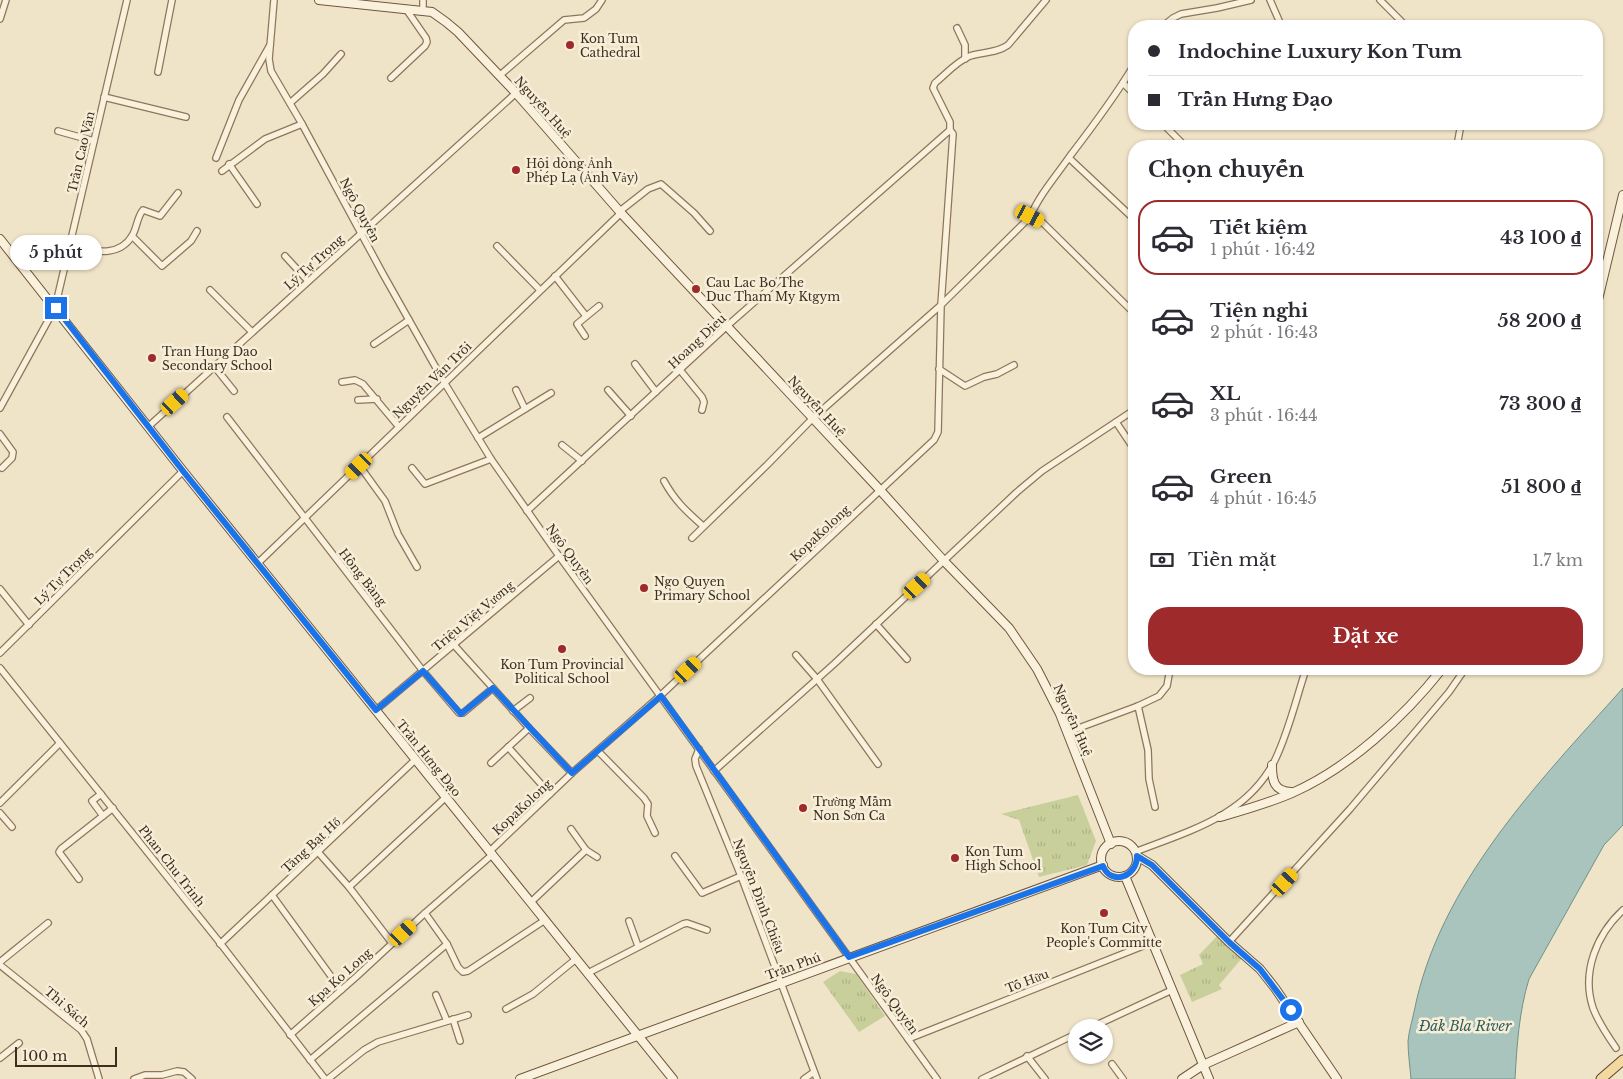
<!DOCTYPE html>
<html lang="vi">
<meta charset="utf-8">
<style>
body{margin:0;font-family:"Libre Baskerville",serif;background:#f7f7f7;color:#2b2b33;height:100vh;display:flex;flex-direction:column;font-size:19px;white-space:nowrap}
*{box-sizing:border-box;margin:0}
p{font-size:16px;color:#7c7c81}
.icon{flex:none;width:28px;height:28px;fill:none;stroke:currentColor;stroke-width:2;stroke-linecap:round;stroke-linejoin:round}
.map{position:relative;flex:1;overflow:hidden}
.side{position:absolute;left:1128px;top:140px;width:475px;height:535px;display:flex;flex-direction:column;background:#fff;border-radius:20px;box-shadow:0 1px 4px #0004}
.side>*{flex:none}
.banner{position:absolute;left:1128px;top:20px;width:475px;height:110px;border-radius:20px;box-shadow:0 1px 4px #0004;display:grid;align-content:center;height:110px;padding:0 20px;background:#fff}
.controls{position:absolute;left:1068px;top:1019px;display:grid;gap:10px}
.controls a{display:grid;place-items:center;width:45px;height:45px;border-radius:50%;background:#fff;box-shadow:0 1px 4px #0004;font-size:25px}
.scale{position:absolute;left:15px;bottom:12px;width:102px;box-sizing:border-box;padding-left:5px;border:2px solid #3d2e20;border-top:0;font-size:14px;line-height:18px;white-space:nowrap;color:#3d2e20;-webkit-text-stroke:4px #f7eed8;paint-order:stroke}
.end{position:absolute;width:22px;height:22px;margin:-11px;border:6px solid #1a73e8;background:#fff;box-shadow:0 0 0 2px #fff}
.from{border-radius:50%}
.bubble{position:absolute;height:35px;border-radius:18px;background:#fff;box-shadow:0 1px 4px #0004;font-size:16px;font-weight:600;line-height:35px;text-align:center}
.car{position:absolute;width:15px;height:30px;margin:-15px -8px;border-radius:6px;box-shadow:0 0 4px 1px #0007;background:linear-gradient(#f5c518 24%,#345 0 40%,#f5c518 0 76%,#345 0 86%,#f5c518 0)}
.banner b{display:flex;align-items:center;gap:18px;height:48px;font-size:19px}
.banner b+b{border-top:1px solid #e1e1e2}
.banner i{width:12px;height:12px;background:#2b2b33}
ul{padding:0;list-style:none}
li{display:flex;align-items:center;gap:15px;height:75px;margin:0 10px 8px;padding:0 10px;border:2px solid transparent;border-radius:20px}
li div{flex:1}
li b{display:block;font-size:19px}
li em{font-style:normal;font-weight:600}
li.current{border-color:#9e2a2b}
li>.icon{width:45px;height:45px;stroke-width:1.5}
h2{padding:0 20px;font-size:22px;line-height:60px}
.pay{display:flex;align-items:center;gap:12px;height:55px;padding:0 20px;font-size:19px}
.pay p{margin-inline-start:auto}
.primary-button{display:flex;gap:10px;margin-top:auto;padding:10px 20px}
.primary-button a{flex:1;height:58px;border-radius:20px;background:#9e2a2b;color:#fff;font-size:20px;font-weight:600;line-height:58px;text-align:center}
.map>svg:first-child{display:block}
</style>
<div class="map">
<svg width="1623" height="1079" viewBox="0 0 1623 1079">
<defs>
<pattern id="grass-tufts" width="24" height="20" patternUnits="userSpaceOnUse" patternTransform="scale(1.25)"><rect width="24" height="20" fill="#c9cf9b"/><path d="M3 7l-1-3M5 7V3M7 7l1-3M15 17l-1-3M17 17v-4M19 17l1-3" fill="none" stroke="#aeb285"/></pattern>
</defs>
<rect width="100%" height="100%" fill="#f0e4c8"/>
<g fill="url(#grass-tufts)">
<path d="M1078,795L1096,841L1087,865L1039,877L1019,820L1001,814Z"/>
<path d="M1218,935L1243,957L1219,985L1222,989L1192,1002L1180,975L1203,964L1199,955Z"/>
<path d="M840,971L856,974L885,1016L859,1032L823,982Z"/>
</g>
<path fill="#a9c4bc" stroke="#6f938a" d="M1623,688V825L1604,845L1529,979C1519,1012 1517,1044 1515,1079H1411C1410,1067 1408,1053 1408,1041C1409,1031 1412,1021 1414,1012C1439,884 1539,782 1623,688Z"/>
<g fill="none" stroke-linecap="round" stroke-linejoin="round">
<g stroke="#8d765c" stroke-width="8">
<g id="street">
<path d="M274,0L269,59L271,71L302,124L383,274L444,382L491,459L559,556L937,1079"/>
<path d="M423,0V11"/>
<path d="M1270,0L1281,25"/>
<path d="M1380,0L1406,26"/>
<path d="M0,19L6,0"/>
<path d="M1163,26L1173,18L1181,14L1217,8L1251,0"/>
<path d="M957,28L965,45V59"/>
<path d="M158,72L172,0"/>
<path d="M499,76L564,20L584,18L596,9L602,0"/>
<path d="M391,78L425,46L427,42L426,38L406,9"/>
<path d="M1123,83L1134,94"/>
<path d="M104,97L186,117"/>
<path d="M290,103L323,74L341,54"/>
<path d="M1163,124L1185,146"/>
<path d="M58,131L94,141"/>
<path d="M1457,146L1461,124"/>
<path d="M216,158L239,100L270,45"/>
<path d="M1069,158L1134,219"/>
<path d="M229,164L257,204"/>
<path d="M222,171L265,139L302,124"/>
<path d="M620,211L648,189L661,184L694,213L710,231"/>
<path d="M1030,217L1043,223L1134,313"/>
<path d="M132,236L162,266L191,241L197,231"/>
<path d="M497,246L540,290"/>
<path d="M70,247C91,250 118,259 132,236C137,228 137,217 143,210L160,216L178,193"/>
<path d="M285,256L308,281"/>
<path d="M555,276L586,316"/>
<path d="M210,290L252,332"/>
<path d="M585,336L577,324L599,306"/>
<path d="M374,344L409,320"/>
<path d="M635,364L656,392"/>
<path d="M214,366L234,391"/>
<path d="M939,369L965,386L984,377L997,374L1014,365"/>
<path d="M680,370L702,397L704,402L702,410"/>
<path d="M342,382L355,380L363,384L399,427"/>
<path d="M516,390L525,409"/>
<path d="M608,390L631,416"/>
<path d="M358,400L377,399"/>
<path d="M0,408L55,308L127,0"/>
<path d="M227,417L423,671L459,713H463L493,688"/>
<path d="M1116,422L1134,449"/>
<path d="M149,426L516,93"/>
<path d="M0,434L13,452L12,458L2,468"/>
<path d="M478,438L551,393"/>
<path d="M562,445L582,461"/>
<path d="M359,465L385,501L398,534L417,567"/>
<path d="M412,468L425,484L491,459"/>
<path d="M664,481C675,501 686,511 703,526"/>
<path d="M527,511L727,326L950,130"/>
<path d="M692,538L767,465L813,418L941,305L1030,217C1040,194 1056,176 1070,156C1093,126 1115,97 1134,65"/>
<path d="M258,563L621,213"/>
<path d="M0,589L29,625"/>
<path d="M876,624L907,659"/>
<path d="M454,645L529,728L572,773"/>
<path d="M0,653L183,471"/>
<path d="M796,655L817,679L878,764"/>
<path d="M0,668L217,939L325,1079"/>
<path d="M1138,706L1148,750L1149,779L1155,807"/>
<path d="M376,710L559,556"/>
<path d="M513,711L530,698"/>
<path d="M1068,732L1138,706L1159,696L1167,686L1170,669"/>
<path d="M508,747L550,794"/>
<path d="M699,749L695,759L696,766L741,876L817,1079"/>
<path d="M598,751L644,798L648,804L647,816L655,833"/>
<path d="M491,763L529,728"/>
<path d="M714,771L834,664L1017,492L1042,471L1134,410"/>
<path d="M101,794L92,801L103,816"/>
<path d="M0,803L60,743"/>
<path d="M0,813L12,827"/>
<path d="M571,829L586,850L597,857"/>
<path d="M490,851L572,773L661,695L934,440L938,432L941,305L953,134L950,130V122L933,88L935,83C946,74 957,61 970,56C983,52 997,53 1008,45L1046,0"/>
<path d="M318,852L349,887L392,943"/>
<path d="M1135,852C1189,831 1247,816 1275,760C1289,731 1296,699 1306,669"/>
<path d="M675,856L702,893L741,876"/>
<path d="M79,879L59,852L61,849L113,808"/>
<path d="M349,887L446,797"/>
<path d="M272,895L341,990"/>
<path d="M531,902L586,850"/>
<path d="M425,913L447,944L458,967L463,972L468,971L545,920"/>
<path d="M629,921L638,946"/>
<path d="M1229,942L1350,809L1449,692L1465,669"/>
<path d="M220,944L415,760"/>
<path d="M0,962L48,923"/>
<path d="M0,965L81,1030L87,1039L99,1079"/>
<path d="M588,973L683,924L687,923L707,930"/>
<path d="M436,995L447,1021"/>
<path d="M506,1009L533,994L576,959"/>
<path d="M453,1019L460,1041"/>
<path d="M1090,1028L1172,990"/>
<path d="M290,1035L356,977L425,913L493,854"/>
<path d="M908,1039L1153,942"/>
<path d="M1616,1048C1607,1035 1598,1022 1593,1008C1581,972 1597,934 1623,910"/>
<path d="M1027,1056L1045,1079"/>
<path d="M0,1058L19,1043"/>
<path d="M310,1060L447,944"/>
<path d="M1112,1064L1123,1079"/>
<path d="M134,1079L145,1075H162L177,1071L184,1072L192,1079"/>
<path d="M328,1079L364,1050L378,1042L468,1015"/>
<path d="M804,1079L814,1072"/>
<path d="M982,1079L1076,1034"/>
</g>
</g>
<g stroke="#6f573f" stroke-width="10">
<g id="secondary">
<path d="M319,0L432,12L446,22L458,32L516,93L621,213L880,490L944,561L1009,628L1037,669L1060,714L1111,844"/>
<path d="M0,239L183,471L673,1079"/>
<path d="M1596,308L1623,195"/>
<path d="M1272,765C1272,781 1274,791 1291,792"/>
<path d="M1220,817C1244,810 1269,803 1292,793C1349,768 1404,717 1442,669"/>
<circle cx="1119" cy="859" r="18"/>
<path d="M1137,856L1152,865L1229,942L1260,969L1275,988L1337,1079"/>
<path d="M1125,876L1209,1079"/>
<path d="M520,1079L1103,865"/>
<path d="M1182,1079L1203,1065L1299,1022"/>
</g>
</g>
<g stroke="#5b4430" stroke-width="11">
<path id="primary" d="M1601,1079L1623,1060"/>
</g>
<use href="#street" stroke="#faf1dc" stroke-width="5.5"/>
<use href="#secondary" stroke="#faf1dc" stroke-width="8"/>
<use href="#primary" stroke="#f3d9a0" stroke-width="9"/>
</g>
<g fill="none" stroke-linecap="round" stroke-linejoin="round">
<path stroke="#1a73e8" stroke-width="6" d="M56,308L183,471L376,710L423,671L461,714L493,688L572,773L661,696L849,957L1103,866C1111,886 1137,877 1137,856L1152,865L1229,942L1260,969L1291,1010"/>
</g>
<g fill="#9e2a2b" stroke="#f7eed8" stroke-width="2">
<circle cx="570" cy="45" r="5"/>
<circle cx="516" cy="170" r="5"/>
<circle cx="696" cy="289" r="5"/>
<circle cx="152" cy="358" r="5"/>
<circle cx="644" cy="588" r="5"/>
<circle cx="562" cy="649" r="5"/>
<circle cx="803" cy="808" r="5"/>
<circle cx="955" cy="858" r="5"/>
<circle cx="1104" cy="913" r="5"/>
</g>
<g text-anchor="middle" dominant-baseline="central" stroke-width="5" stroke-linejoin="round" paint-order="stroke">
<g font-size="12" fill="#3d2e20" stroke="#f7eed8" text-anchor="start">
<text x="580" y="38">Kon Tum<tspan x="580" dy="14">Cathedral</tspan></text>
<text x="526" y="163">Hội dòng Ảnh<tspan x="526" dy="14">Phép Lạ (Ảnh Vảy)</tspan></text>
<text x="706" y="282">Cau Lac Bo The<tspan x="706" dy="14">Duc Tham My Ktgym</tspan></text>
<text x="162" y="351">Tran Hung Dao<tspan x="162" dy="14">Secondary School</tspan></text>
<text x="654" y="581">Ngo Quyen<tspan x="654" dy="14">Primary School</tspan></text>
<text x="562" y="664" text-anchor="middle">Kon Tum Provincial<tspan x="562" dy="14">Political School</tspan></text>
<text x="813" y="801">Trường Mầm<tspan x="813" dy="14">Non Sơn Ca</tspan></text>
<text x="965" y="851">Kon Tum<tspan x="965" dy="14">High School</tspan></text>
<text x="1104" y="928" text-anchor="middle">Kon Tum City<tspan x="1104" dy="14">People's Committe</tspan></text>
</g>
<g font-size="12" fill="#3d2e20" stroke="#f7eed8">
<text transform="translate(543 107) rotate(48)">Nguyễn Huệ</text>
<text transform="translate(81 152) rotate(-77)">Trần Cao Vân</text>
<text transform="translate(360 210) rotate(62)">Ngô Quyền</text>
<text transform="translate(314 262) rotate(-42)">Lý Tự Trọng</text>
<text transform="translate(697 341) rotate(-43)">Hoang Dieu</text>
<text transform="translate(432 380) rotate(-44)">Nguyễn Văn Trỗi</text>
<text transform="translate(817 406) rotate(47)">Nguyễn Huệ</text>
<text transform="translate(820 533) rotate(-43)">KopaKolong</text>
<text transform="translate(570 554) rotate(54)">Ngô Quyền</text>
<text transform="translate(63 576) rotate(-45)">Lý Tự Trọng</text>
<text transform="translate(363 577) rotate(52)">Hồng Bàng</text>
<text transform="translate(473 616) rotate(-40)">Triệu Việt Vương</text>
<text transform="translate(1073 720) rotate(66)">Nguyễn Huệ</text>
<text transform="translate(429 758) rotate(51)">Trần Hưng Đạo</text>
<text transform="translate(522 807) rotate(-43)">KopaKolong</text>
<text transform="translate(311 845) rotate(-43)">Tăng Bạt Hổ</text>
<text transform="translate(172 866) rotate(52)">Phan Chu Trinh</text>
<text transform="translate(759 896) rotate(69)">Nguyễn Đình Chiểu</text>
<text transform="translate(793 966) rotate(-20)">Trần Phú</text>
<text transform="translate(340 977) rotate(-42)">Kpa Ko Long</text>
<text transform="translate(1027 981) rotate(-21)">Tố Hữu</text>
<text transform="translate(895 1004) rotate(54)">Ngô Quyền</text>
<text transform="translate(67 1007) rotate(41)">Thi Sách</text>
</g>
<g font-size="14" font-style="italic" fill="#2f5d5a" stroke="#f7eed8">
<text x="1465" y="1026">Đăk Bla River</text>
</g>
</g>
</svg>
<div class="controls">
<a><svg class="icon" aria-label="layers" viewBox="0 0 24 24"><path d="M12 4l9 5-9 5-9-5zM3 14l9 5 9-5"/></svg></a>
</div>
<div class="scale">100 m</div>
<i class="end from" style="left:1291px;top:1010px"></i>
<i class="end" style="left:56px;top:308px"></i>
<div class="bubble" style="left:10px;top:235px;width:92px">5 phút</div>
<i class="car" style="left:1030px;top:216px;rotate:117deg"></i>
<i class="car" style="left:175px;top:402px;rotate:48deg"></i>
<i class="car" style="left:359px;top:466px;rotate:226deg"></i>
<i class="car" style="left:917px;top:586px;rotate:47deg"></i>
<i class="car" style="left:688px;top:670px;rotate:47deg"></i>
<i class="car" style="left:1285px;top:882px;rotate:42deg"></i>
<i class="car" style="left:403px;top:933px;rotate:47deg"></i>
<div class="banner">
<b><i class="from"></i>Indochine Luxury Kon Tum</b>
<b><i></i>Trần Hưng Đạo</b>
</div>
<section class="side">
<h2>Chọn chuyến</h2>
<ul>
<li class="current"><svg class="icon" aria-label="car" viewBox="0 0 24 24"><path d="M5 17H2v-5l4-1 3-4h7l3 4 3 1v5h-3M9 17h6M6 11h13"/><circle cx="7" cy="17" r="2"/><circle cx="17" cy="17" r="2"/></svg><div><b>Tiết kiệm</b><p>1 phút · 16:42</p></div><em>43 100 ₫</em></li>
<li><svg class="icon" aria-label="car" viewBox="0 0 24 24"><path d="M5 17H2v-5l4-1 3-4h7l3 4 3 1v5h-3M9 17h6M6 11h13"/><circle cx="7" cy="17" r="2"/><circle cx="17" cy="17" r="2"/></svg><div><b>Tiện nghi</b><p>2 phút · 16:43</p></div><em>58 200 ₫</em></li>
<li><svg class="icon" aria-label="car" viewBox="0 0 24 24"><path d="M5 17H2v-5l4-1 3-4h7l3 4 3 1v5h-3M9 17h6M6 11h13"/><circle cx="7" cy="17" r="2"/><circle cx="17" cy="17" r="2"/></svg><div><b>XL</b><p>3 phút · 16:44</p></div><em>73 300 ₫</em></li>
<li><svg class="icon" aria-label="car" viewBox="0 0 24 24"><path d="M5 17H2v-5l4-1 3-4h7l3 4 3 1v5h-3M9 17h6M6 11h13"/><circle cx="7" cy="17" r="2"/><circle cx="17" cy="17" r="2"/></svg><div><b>Green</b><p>4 phút · 16:45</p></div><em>51 800 ₫</em></li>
</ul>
<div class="pay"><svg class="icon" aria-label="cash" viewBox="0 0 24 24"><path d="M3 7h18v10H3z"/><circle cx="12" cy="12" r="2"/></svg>Tiền mặt<p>1.7 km</p></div>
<div class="primary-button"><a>Đặt xe</a></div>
</section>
</div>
